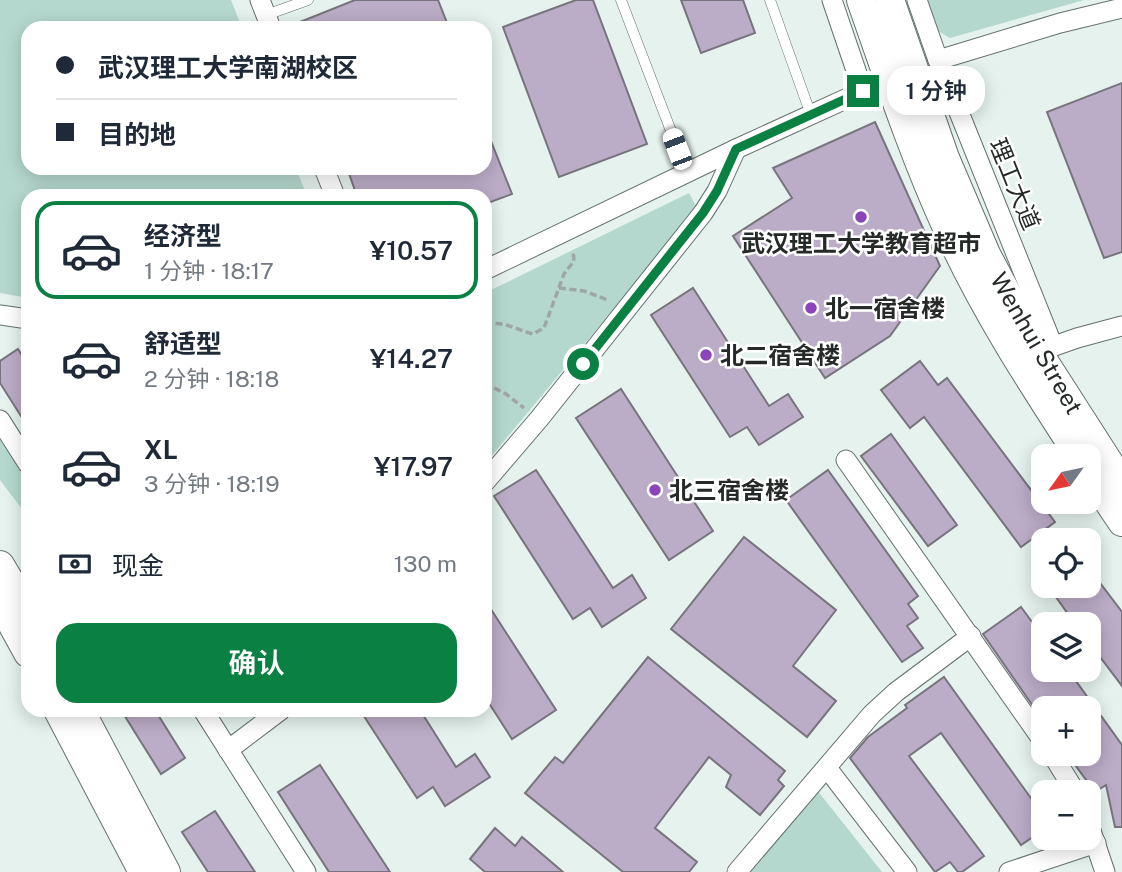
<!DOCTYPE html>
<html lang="zh">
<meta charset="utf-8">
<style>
body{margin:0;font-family:"Public Sans","Noto Sans SC",sans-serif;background:#f2f2f3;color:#1f2937;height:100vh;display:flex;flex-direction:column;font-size:26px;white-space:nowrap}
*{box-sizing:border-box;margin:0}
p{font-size:23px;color:#747a83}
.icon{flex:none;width:38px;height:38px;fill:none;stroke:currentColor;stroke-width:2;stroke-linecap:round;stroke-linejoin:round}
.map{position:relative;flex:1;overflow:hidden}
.sheet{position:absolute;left:21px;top:189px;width:471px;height:528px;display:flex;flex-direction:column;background:#fff;border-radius:21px;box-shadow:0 4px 18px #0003}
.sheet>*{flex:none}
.banner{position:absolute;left:21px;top:21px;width:471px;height:154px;border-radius:21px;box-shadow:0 4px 18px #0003;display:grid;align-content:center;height:154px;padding:0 35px;background:#fff}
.needle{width:46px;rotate:237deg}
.tools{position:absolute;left:1031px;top:444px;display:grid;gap:14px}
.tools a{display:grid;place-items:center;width:70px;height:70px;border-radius:14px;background:#fff;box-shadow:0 4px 18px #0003;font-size:35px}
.end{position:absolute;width:32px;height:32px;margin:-16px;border:9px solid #0b8043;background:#fff;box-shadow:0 0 0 4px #fff}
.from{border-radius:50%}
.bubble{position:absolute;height:49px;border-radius:21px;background:#fff;box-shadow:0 4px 18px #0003;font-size:23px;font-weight:600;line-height:49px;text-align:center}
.car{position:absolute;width:21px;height:42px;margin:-21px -10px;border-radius:9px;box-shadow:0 0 5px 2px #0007;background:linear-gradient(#fff 24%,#345 0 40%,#fff 0 76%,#345 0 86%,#fff 0)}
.banner b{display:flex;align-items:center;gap:24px;height:66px;font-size:26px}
.banner b+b{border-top:2px solid #e0e1e3}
.banner i{width:18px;height:18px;background:#1f2937}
ul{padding:12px 0 0;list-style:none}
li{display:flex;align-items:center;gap:21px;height:98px;margin:0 14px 10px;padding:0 21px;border:4px solid transparent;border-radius:21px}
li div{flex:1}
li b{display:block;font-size:26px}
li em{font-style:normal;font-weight:600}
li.active{border-color:#0b8043}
li>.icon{width:63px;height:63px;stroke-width:1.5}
.pay{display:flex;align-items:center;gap:18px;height:77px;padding:0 35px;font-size:26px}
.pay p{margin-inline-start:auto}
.action{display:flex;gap:14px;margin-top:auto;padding:14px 35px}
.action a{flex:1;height:80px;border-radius:21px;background:#0b8043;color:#fff;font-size:28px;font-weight:600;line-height:80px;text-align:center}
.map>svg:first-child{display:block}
</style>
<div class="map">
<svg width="1122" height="872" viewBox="0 0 1122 872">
<rect width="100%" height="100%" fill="#e5f2ee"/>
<g fill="#b5d8ce">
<path d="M0,0H231L242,28H28V168H296L307,196H28V298L0,293Z"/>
<path d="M927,0H1084L950,38L938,31Z"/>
<path d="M689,193L697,208L485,464V293Z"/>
<path d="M0,439L28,484V517L0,480Z"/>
<path d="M813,785L882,872H737Z"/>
</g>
<g fill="#bbacc7" stroke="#78747d" stroke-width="2">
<path d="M355,0H438L449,28H285Z"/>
<path d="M576,0H593L647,144L559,177L503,27Z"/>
<path d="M681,0H743L755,33L701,53Z"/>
<path d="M1122,83V252L1104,258L1047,112Z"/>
<path d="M875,122L940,266L890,336L825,378L733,236L792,198L773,168Z"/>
<path d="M485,126L512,194L485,204V196H357L347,168H485Z"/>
<path d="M693,288L769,406L788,394L803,417L759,445L747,427L730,437L651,315Z"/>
<path d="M18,349L28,365V427L0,383V361Z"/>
<path d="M920,361L938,385L947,378L1055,522L1021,547L924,417L910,428L881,390Z"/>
<path d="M621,389L713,531L669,560L576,418Z"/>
<path d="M891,434L957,525L928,546L861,456Z"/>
<path d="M536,470L613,588L632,575L646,598L602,627L590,608L573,619L494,496Z"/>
<path d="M828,470L918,596L908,604L918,618L907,626L923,648L902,662L786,500Z"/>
<path d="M744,537L836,610L793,666L836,701L807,737L671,629Z"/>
<path d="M1088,567L1122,612V686L1088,641V625H1076L1048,586H1088Z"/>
<path d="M485,600L556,710L512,739L485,697Z"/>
<path d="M1021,607L1043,637V670H1068L1122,745V827H1115L1106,785L1095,792L1067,754H1088V709H1035L983,634Z"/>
<path d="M648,657L785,771L778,780L784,786L760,815L726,787L731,775L709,757L655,828L697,862L689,872H623L525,793L555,757L563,763Z"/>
<path d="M944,677L1043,815V830L1021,845L941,733L909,756L984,856L962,872H958L950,862L935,872L850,758L868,737L907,708L905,705Z"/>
<path d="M121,710H155L185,758L161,774Z"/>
<path d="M360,710H420L456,767L475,754L490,777L445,806L433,787L417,798Z"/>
<path d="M320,765L390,872H329L278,792Z"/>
<path d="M215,811L255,872H208L182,832Z"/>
<path d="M495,828L515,846L522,837L563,872H485L470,859Z"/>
</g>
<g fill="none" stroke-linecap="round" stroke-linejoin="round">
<g stroke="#65706d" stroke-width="11">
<g id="lane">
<path d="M621,0L687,173"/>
<path d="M770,0L811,115"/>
<path d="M266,15L308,0"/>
</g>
</g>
<g stroke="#65706d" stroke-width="21">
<g id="street">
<path d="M260,0L271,28"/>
<path d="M917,0L938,60L1053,346"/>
<path d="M938,60L1060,23L1122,8"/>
<path d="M324,168L335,196"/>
<path d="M485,270L736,149L863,91L832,0"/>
<path d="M0,315L28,319"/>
<path d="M1043,350L1077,338L1122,326"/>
<path d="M0,420L28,464"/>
<path d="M846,460L1043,741"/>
<path d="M485,482L539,419L703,213L717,191L736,149"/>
<path d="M203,710L306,872"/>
<path d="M228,750L281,710"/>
<path d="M1052,754L1076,793"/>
<path d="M827,768L907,872"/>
<path d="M1088,822L1105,872"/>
<path d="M737,872L872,714L896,692L971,636"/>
<path d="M1009,872L1096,843"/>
</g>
</g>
<g stroke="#65706d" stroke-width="30">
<g id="secondary">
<path d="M861,0C888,77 914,156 948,230C984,310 1032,383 1080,457"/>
<path d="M890,0L945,158L986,254L1038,352L1122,483"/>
<path d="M1088,471L1122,522"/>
<path d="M0,565L28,612"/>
<path d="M0,602L28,653"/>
<path d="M58,710L143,872"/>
<path d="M80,710L166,872"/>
</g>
</g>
<g stroke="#9da7a4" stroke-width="3.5" stroke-dasharray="7 3.5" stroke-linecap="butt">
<path d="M559,288L584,291L608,300"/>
<path d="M485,324C504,321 515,329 533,334L544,328L564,274L574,261L573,250"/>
<path d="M485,383L506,394L524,408"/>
</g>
<use href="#lane" stroke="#fff" stroke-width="10"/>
<use href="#street" stroke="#fff" stroke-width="19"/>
<use href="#secondary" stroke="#fff" stroke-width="28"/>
</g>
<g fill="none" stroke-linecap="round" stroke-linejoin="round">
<path stroke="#0b8043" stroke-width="9" d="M583,364L703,213L717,191L736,149L863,91"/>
</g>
<g fill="#8b45b9" stroke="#fff" stroke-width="2.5">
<circle cx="861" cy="217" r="7"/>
<circle cx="811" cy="308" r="7"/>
<circle cx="706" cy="355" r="7"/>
<circle cx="655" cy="490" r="7"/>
</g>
<g text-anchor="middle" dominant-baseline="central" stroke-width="5" stroke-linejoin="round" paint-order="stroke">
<g font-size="24" fill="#252a28" stroke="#fff">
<text transform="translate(1015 184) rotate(68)">理工大道</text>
<text transform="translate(1037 343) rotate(60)">Wenhui Street</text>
</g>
<g font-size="24" font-weight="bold" fill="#252a28" stroke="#fff" text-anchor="start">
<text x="861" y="243" text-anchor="middle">武汉理工大学教育超市</text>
<text x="825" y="308">北一宿舍楼</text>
<text x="720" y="355">北二宿舍楼</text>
<text x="669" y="490">北三宿舍楼</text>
</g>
</g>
</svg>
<div class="tools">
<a><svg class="needle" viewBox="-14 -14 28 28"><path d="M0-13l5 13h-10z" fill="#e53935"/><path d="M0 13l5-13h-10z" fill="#747a83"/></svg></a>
<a><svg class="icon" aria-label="locate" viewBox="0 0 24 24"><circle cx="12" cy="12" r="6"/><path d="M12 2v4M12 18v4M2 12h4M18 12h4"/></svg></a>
<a><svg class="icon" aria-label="layers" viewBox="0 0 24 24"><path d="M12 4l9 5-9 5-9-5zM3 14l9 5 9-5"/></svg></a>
<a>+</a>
<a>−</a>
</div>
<i class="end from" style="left:583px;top:364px"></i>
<i class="end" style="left:863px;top:91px"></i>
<div class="bubble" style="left:887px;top:66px;width:98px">1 分钟</div>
<i class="car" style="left:677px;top:149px;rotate:339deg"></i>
<div class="banner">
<b><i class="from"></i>武汉理工大学南湖校区</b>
<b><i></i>目的地</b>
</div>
<section class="sheet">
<ul>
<li class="active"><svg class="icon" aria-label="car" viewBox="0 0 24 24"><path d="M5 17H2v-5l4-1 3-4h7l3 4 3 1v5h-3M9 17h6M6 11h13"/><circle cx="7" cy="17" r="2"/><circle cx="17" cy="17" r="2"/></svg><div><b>经济型</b><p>1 分钟 · 18:17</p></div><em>¥10.57</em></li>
<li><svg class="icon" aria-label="car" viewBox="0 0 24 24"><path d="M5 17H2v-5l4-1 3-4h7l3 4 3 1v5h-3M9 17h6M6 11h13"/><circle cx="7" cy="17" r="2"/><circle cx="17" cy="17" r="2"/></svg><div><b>舒适型</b><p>2 分钟 · 18:18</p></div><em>¥14.27</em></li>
<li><svg class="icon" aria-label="car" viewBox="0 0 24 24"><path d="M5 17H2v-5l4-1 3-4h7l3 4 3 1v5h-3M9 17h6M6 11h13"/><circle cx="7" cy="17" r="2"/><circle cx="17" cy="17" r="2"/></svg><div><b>XL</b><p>3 分钟 · 18:19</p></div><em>¥17.97</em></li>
</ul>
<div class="pay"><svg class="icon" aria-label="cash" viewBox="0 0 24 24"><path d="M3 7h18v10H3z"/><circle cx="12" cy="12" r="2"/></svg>现金<p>130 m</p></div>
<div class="action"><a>确认</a></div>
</section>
</div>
